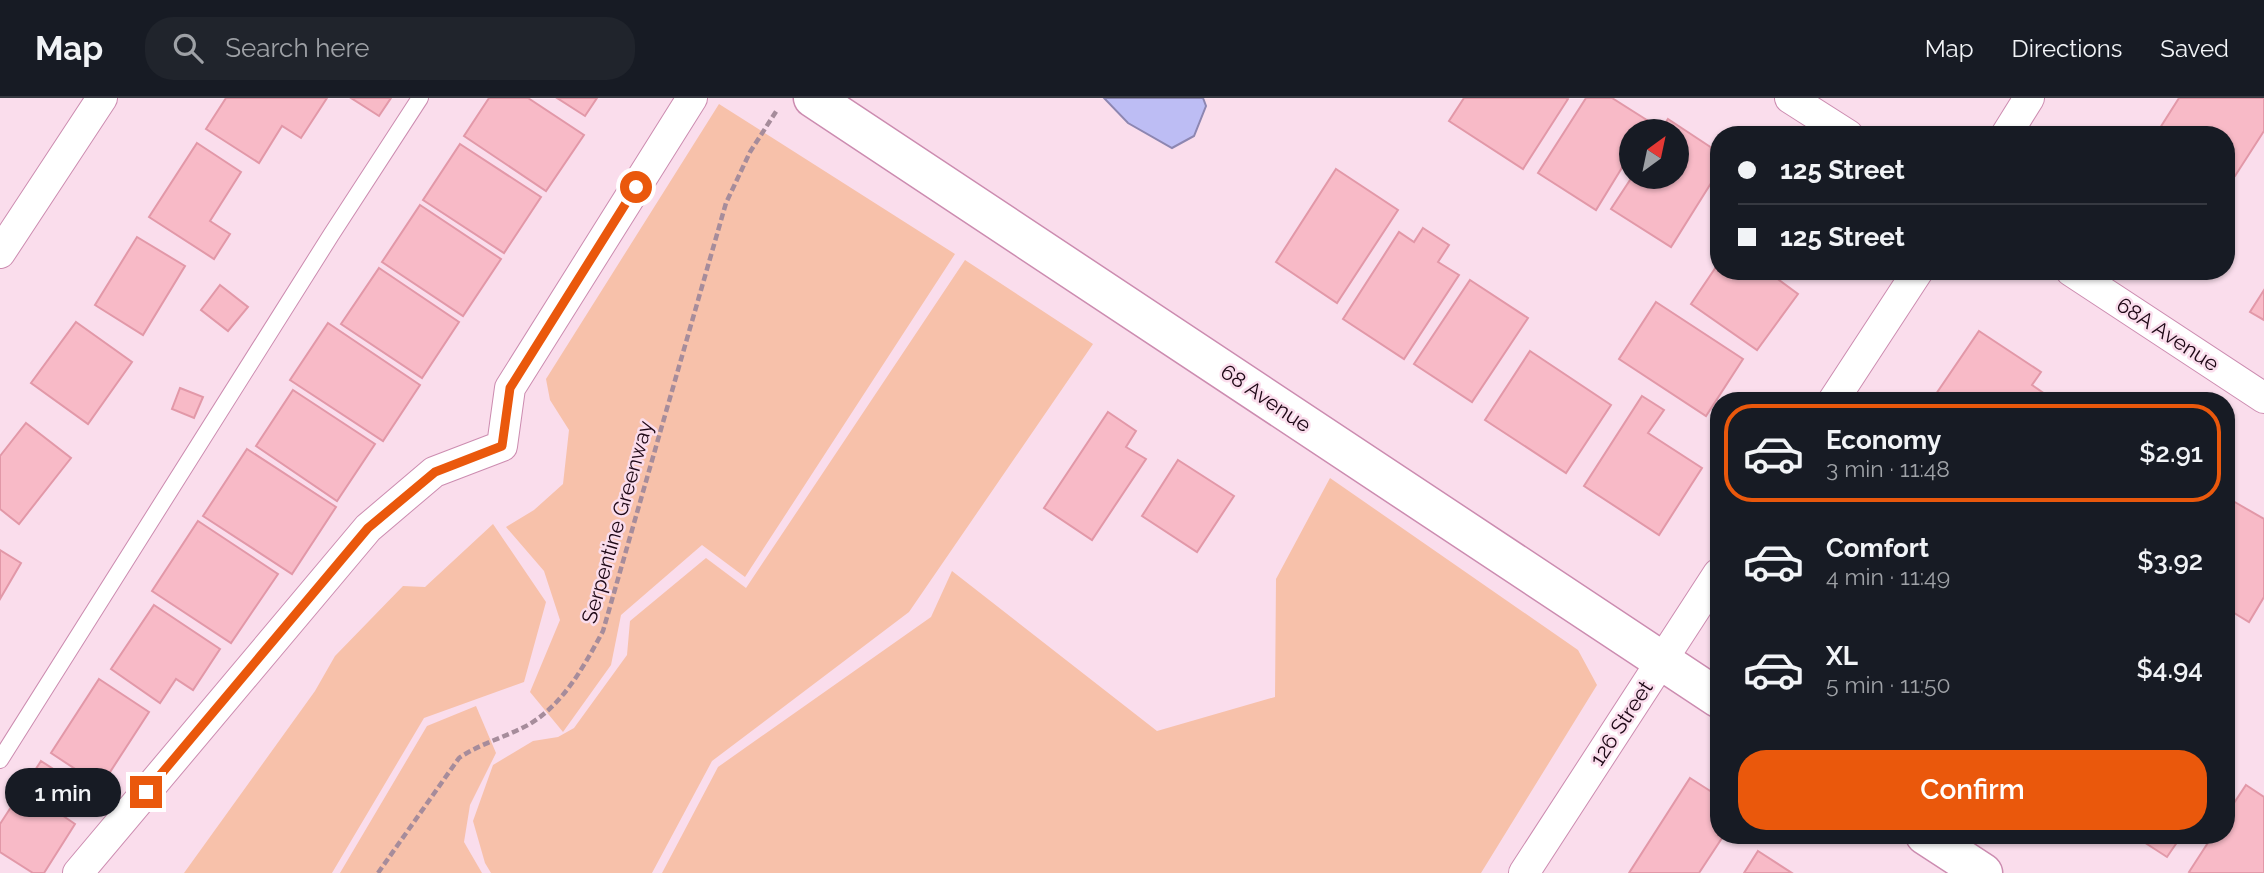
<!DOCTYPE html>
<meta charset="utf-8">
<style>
body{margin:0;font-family:Raleway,sans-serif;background:#20242c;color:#f1f3f6;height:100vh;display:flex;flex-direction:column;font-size:26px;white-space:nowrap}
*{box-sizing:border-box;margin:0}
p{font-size:23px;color:#9ea1a6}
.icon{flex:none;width:38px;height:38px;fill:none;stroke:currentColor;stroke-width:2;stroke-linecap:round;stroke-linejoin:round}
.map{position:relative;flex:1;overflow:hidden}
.sheet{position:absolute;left:1710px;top:294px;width:525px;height:452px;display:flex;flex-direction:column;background:#171b24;border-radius:28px;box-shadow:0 2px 5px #0004}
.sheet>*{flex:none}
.guide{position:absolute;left:1710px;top:28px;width:525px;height:154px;border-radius:28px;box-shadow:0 2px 5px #0004;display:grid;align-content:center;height:154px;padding:0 28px;background:#171b24}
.needle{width:46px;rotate:33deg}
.controls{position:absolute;left:1619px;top:21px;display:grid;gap:14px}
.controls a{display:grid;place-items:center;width:70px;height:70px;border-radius:50%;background:#171b24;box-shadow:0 2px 5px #0004;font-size:35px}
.end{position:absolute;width:32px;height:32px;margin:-16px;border:9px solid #ea580c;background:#fff;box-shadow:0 0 0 4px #fff}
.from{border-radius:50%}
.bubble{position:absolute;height:49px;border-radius:24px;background:#171b24;box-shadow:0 2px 5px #0004;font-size:23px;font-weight:600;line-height:49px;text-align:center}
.guide b{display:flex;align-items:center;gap:24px;height:66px;font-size:26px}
.guide b+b{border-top:2px solid #363941}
.guide i{width:18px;height:18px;background:#f1f3f6}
ul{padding:12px 0 0;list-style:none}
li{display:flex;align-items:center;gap:21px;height:98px;margin:0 14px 10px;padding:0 14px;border:4px solid transparent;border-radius:28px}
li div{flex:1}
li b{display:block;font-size:26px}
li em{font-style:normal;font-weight:600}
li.current{border-color:#ea580c}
li>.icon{width:63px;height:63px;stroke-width:1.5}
.primary-button{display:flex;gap:14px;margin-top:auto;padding:14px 28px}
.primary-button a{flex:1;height:80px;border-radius:28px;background:#ea580c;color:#fff;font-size:28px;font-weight:600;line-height:80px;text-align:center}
header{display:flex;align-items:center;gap:42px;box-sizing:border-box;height:98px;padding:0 35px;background:#171b24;border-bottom:2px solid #363941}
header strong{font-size:33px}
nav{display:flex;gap:38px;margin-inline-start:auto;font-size:24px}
.search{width:490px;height:63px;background:#20242c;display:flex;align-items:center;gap:18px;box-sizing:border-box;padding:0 24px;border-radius:28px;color:#9ea1a6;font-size:26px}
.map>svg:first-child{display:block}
</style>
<header>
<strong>Map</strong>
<div class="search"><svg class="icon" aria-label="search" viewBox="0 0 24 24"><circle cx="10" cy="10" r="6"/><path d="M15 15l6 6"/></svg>Search here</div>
<nav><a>Map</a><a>Directions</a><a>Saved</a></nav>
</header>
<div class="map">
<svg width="2264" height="775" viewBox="0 0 2264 775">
<rect width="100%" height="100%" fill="#faddec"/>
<g fill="#f7c1aa">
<path d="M719,6L955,156L745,479L702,447L621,517L611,567L563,634L530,594L560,522L544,473L506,429L534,412L563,386L569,332L550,302L546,281Z"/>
<path d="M965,162L1093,246L909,514L712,663L652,775H491L485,765L473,723L493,667L533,643L558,639L574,630L627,557L630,523L706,460L746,490Z"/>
<path d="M1330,380L1578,552L1597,587L1481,775H662L718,669L931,519L952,473L1157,633L1275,599L1276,481Z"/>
<path d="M493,426L546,504L524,584L424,620L332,775H184L315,593L335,558L403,488L425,489Z"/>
<path d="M476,608L496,655L470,707L464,744L482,775H340L427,628Z"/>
</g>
<path fill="#bdbdf4" stroke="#8d86b1" stroke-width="2" d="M1104,0H1203L1206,8L1194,38L1172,50L1128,25Z"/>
<g fill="#f8bac7" stroke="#e298a8" stroke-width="2">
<path d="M226,0H327L301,40L282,28L259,65L206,31Z"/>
<path d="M351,0H391L379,18Z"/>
<path d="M489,0H528L584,37L546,93L464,38Z"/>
<path d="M557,0H597L585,18Z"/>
<path d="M1464,0H1566L1568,1L1523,71L1449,23Z"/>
<path d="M1586,0H1612L1650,24L1645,33H1631V55L1596,112L1538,75Z"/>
<path d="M2179,0H2264V33L2235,78L2226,73V37H2170L2160,30Z"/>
<path d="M1668,21L1718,54V74L1671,149L1611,111L1632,79H1676V33H1660Z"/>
<path d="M197,45L241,74L210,123L230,136L214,161L149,119Z"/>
<path d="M460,46L541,99L504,155L423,102Z"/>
<path d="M1336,71L1398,112L1337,205L1276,164Z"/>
<path d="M420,107L501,161L463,218L382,164Z"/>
<path d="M1423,130L1449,147L1438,164L1459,177L1404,261L1343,221L1399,134L1414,144Z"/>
<path d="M137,139L185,168L143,237L95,207Z"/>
<path d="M1718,166V173H1767L1798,196L1757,252L1691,206Z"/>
<path d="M379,170L459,224L422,280L341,226Z"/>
<path d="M1470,182L1528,220L1472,304L1414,266Z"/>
<path d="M220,187L248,209L228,233L201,212Z"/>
<path d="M2264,192V222L2250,214Z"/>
<path d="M1656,204L1743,261L1706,318L1619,261Z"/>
<path d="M76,224L132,264L88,326L31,285Z"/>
<path d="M328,225L420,287L383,343L290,282Z"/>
<path d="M1979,233L2041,274L2032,287L2048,298L2045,303H1946L1936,296Z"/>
<path d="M1530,253L1611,307L1566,375L1485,322Z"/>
<path d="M180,290L203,299L194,320L172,311Z"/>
<path d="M293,292L375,346L337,403L256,348Z"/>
<path d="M1642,298L1664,312L1648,335L1702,370L1659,437L1584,388Z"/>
<path d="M1108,314L1136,333L1126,349L1146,361L1092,442L1044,410Z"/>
<path d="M26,325L71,360L19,426L0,411V358Z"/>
<path d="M247,351L336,409L292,476L203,418Z"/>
<path d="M1178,362L1234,398L1197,454L1142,418Z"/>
<path d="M2233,403L2264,421V499L2249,524L2226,510V414Z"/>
<path d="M198,423L278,476L231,545L152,493Z"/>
<path d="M0,452L21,465L0,501Z"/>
<path d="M154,507L220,551L193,592L176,581L160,605L111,571Z"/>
<path d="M99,581L149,614L101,688L51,655Z"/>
<path d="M41,663L75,685L56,713L75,726L44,775H33L0,754V726Z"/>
<path d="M1690,680L1718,698V737H1724L1699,775H1629Z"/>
<path d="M2246,687L2264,699V775H2191L2189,774L2213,737H2226V717Z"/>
<path d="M2133,737H2182L2167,759Z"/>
<path d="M1758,753L1792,775H1744Z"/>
</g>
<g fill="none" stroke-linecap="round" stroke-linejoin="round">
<g stroke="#cc8cb0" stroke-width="18">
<path id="lane" d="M0,662L331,137L420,0"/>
</g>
<g stroke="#cc8cb0" stroke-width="32">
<g id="street">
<path d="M1790,0L1848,37"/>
<path d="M2006,37L2029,0"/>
<path d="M0,155L102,0"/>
<path d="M2071,173L2264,300"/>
<path d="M1833,303L1918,173"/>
<path d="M78,775L368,430L434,374L502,348L510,290L692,0"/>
<path d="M1524,775L1718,476"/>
</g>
</g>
<g stroke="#cc8cb0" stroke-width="41">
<g id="secondary">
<path d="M813,0L1718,600"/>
<path d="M1925,737L1983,775"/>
</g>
</g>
<path stroke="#a68c9b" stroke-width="4.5" stroke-dasharray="7 3.5" stroke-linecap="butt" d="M378,775L459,660C481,645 506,639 528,627C564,606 584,568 603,533L726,105L750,54L777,12"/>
<use href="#lane" stroke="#fff" stroke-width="16"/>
<use href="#street" stroke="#fff" stroke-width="30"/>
<use href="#secondary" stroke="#fff" stroke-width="38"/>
</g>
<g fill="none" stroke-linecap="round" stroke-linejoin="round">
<path stroke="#ea580c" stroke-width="9" d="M146,694L368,430L435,374L502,348L510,290L636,89"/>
</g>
<g text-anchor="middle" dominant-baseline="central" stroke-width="5" stroke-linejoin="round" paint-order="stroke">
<g font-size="21" fill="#1d0715" stroke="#faddec">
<text transform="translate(2168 236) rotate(33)">68A Avenue</text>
<text transform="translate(1266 300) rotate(34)">68 Avenue</text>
<text transform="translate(617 424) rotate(-74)">Serpentine Greenway</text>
<text transform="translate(1621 625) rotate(-57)">126 Street</text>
</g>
</g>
</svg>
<div class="controls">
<a><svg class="needle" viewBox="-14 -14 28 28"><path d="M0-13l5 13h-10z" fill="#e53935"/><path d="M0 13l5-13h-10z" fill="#9ea1a6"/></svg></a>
</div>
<i class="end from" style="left:636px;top:89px"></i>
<i class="end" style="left:146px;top:694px"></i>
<div class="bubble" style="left:5px;top:670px;width:116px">1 min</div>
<div class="guide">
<b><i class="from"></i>125 Street</b>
<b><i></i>125 Street</b>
</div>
<section class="sheet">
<ul>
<li class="current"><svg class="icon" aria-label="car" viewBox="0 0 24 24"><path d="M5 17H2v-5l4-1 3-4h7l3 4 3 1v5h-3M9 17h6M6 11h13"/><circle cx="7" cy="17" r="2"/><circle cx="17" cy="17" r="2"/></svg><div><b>Economy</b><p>3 min · 11:48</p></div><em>$2.91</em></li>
<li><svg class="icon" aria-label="car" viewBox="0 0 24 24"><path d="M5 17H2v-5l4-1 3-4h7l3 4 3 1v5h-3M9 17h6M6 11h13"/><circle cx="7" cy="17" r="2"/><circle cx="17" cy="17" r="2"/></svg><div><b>Comfort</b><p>4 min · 11:49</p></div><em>$3.92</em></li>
<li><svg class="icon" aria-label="car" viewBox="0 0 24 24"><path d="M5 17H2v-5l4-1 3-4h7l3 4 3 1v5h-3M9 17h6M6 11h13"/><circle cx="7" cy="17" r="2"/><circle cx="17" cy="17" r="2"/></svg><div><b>XL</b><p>5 min · 11:50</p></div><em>$4.94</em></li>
</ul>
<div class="primary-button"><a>Confirm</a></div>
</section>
</div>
